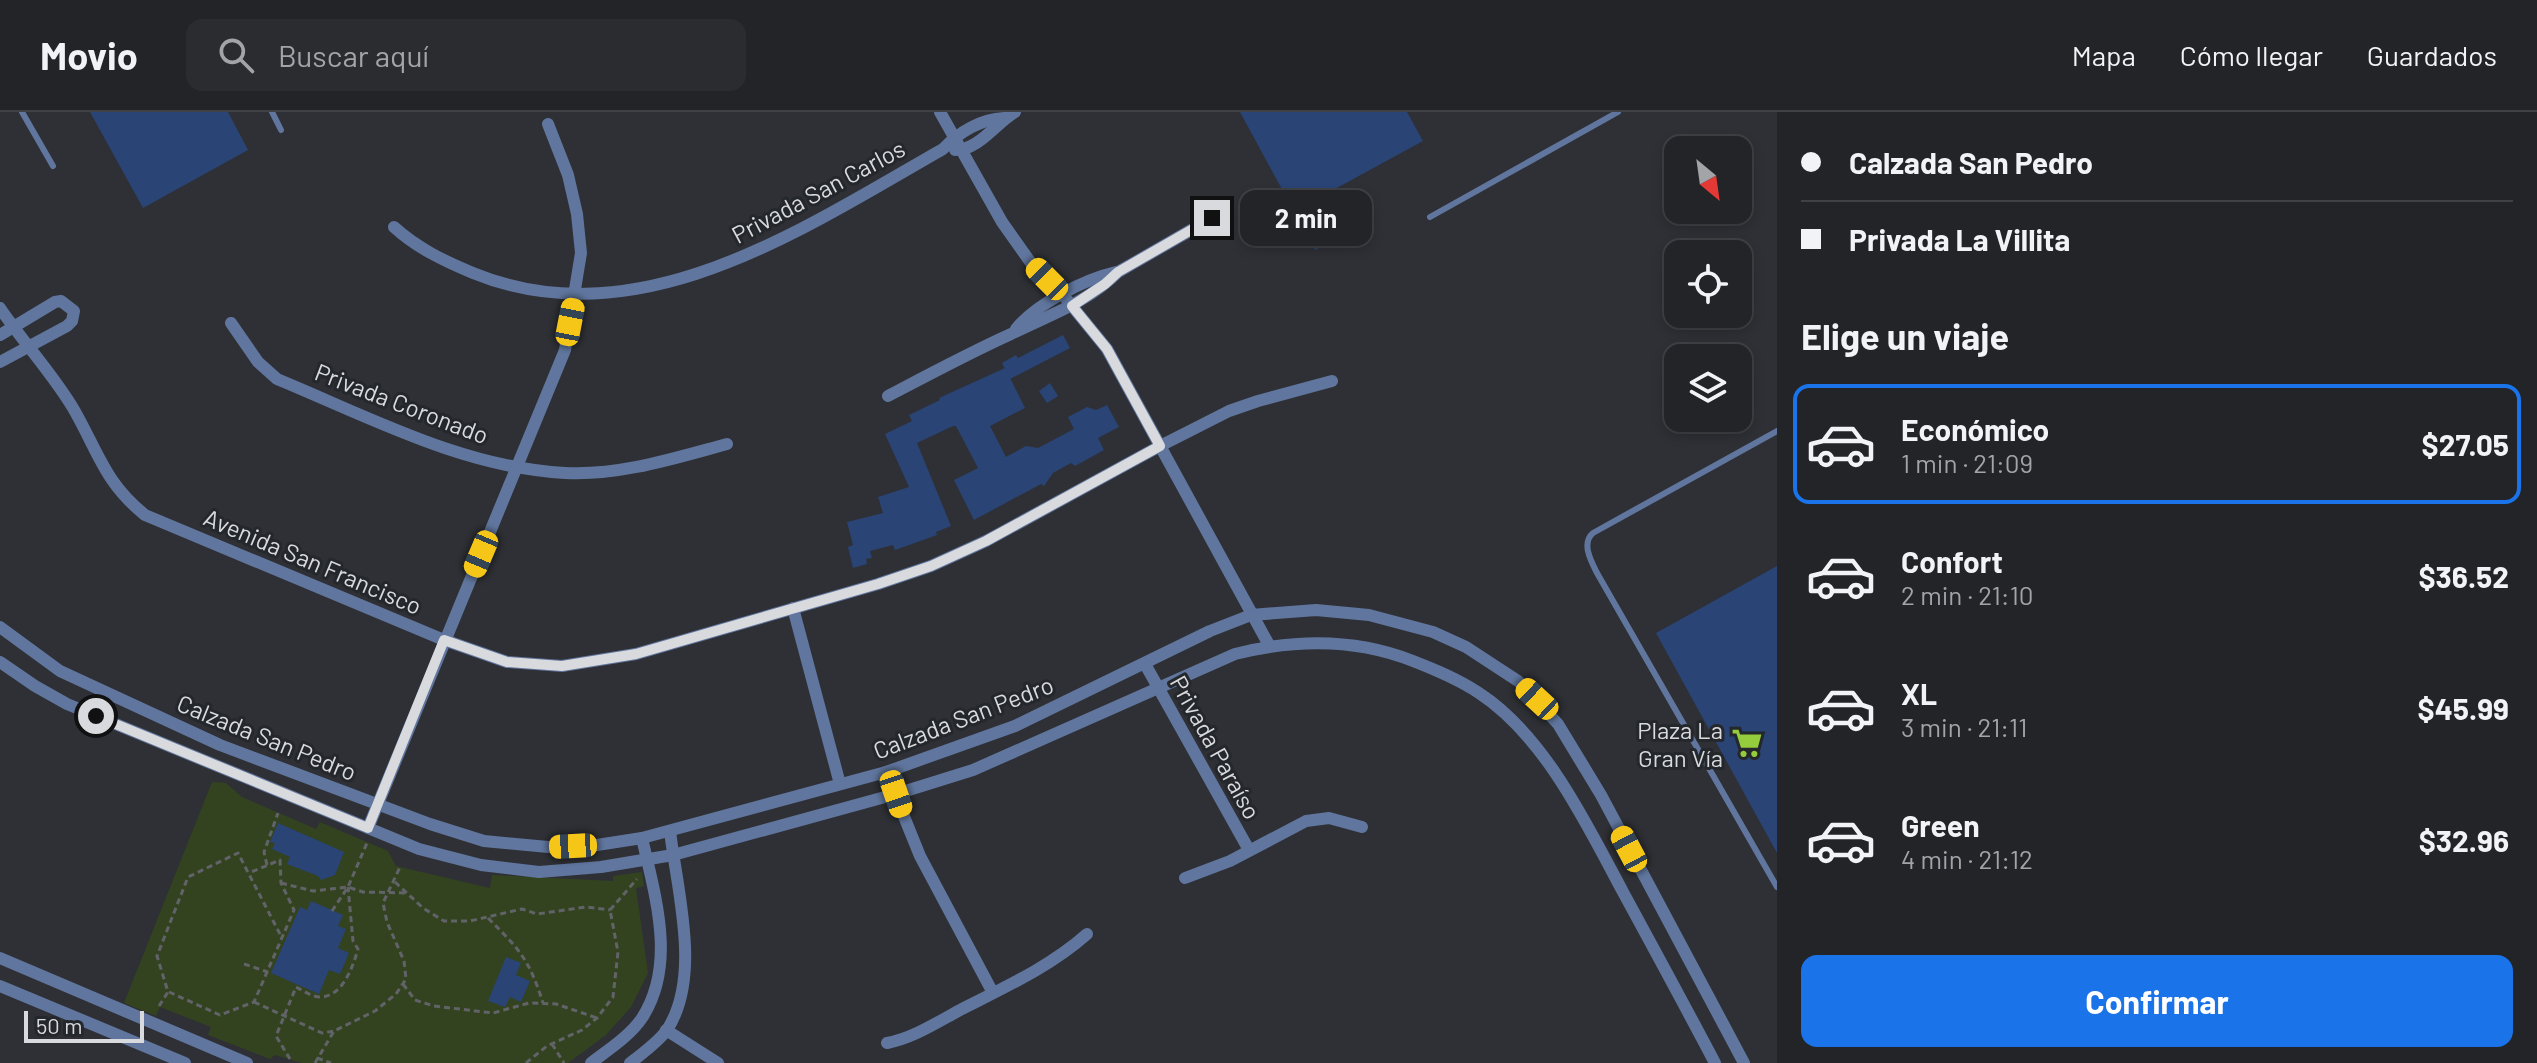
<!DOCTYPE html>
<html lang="es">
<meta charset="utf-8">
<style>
body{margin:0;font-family:Barlow,sans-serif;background:#2a2c30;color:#f1f3f6;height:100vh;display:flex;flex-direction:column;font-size:30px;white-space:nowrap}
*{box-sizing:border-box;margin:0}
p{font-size:26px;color:#a2a4a8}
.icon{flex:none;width:44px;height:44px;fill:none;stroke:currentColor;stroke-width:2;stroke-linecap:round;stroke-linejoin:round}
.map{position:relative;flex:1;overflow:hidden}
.drawer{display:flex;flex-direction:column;background:#222428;width:760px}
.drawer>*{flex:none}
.banner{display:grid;align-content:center;height:176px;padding:0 24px;background:#222428}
.needle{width:52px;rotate:151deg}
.controls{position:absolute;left:1664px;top:24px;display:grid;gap:16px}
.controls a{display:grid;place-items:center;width:88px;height:88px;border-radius:16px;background:#222428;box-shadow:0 4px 12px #0003,0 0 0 2px #3f4145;font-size:40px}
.scale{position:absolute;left:24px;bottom:20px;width:120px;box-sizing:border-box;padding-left:8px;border:4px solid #d9dadd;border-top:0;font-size:22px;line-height:28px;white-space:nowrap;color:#d9dadd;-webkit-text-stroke:6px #24272b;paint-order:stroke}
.end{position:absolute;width:36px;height:36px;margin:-18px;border:10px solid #d9dadd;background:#111;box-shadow:0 0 0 4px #111}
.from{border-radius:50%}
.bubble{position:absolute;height:56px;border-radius:16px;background:#222428;box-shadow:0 4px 12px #0003,0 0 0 2px #3f4145;font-size:26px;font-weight:700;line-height:56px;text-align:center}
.car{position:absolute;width:24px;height:48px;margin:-24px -12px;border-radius:10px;box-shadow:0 0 6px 2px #0007;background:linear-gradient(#f5c518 24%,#345 0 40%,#f5c518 0 76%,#345 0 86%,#f5c518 0)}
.banner b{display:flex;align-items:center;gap:28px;height:76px;font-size:30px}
.banner b+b{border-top:2px solid #3f4145}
.banner i{width:20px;height:20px;background:#f1f3f6}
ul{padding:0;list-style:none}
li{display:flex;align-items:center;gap:24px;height:120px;margin:0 16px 12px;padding:0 8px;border:4px solid transparent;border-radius:16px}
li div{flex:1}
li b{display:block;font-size:30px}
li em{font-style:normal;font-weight:700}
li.on{border-color:#1a73e8}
li>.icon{width:72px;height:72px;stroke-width:1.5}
h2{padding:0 24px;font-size:36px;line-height:96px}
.action{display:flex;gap:16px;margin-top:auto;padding:16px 24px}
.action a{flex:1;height:92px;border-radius:16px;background:#1a73e8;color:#fff;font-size:32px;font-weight:700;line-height:92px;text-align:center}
header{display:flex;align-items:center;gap:48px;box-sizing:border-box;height:112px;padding:0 40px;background:#222428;border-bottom:2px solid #3f4145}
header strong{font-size:38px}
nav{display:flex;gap:44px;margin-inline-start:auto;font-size:28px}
.search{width:560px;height:72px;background:#2a2c30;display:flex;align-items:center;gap:20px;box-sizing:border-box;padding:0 28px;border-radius:16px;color:#a2a4a8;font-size:30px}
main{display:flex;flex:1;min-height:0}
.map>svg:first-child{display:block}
</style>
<header>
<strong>Movio</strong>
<div class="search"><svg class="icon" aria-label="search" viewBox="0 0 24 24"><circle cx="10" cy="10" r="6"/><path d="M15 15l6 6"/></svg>Buscar aquí</div>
<nav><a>Mapa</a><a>Cómo llegar</a><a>Guardados</a></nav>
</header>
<main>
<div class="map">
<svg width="1777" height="951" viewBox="0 0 1777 951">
<rect width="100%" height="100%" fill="#2e3035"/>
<path fill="#334320" d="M212,670L226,671L242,685L316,717L320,710L388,739L396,754L490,776L492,763L613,769V764L642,760L644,774L636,776L648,861L631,895L606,923L568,951H302L275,943L270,947L208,923L211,915L160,895L156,904L124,891Z"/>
<g fill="#294475">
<path d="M90,0H228L248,38L143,96Z"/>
<path d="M1240,0H1407L1423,29L1335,77L1356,115L1315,138Z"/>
<path d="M1063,223L1070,236L1010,267L1002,251L1016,243L1018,246Z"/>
<path d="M1005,256L1025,296L990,314L1006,345L1026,334L1038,336L1074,317L1068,305L1087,295L1096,298L1107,293L1119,315L1098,326L1104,338L1075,354L1071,351L1053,361L1044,374L1041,372L974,408L954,368L978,356L956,314H953L917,331L951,414L936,420L937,423L895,438L893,433L870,439L872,446L866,447L867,452L853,456L848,435L853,433L847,410L883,401L878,385L909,375L885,322L912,309L909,303L940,288L939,286Z"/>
<path d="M1050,271L1058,284L1047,291L1039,279Z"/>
<path d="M1777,454V741L1656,521Z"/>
<path d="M278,711L344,740L335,763L321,768L318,764L287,752L290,745L272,737L275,731L270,730Z"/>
<path d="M311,789L343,803L338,814L346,817L338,836L349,841L340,862L329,858L319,882L271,861L300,795L307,798Z"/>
<path d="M506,845L521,851L516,863L530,869L521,890L510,885L505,895L488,889Z"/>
</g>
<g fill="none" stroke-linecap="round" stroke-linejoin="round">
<g stroke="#626368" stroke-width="3" stroke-dasharray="6 4" stroke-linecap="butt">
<path d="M267,753L264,740L278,701"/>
<path d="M395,770L423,796L444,809H470L522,797L537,802L586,795L610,798"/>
<path d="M281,771L313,779L348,775L363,780L407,781"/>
<path d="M610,798L637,767"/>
<path d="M332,799L348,775L367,731"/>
<path d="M488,806C520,838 529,847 543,891"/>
<path d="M244,852L268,860"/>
<path d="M403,872L415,888L434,894L493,901L529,891L556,892L597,906"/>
<path d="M169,880L220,903L254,890L294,798L281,771L280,748L249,761"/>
<path d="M254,890L322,921L334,919"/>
<path d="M159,894L168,880L157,844L188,765L238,741L282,826"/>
<path d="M552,932L564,951"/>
<path d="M317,946L331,951"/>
<path d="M290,947L276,924L296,875C304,879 312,885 320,885C343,885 353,854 358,837L353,829L348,775"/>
<path d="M315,951L334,919L375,899L396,882L406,867L404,849L387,810L383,791L400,755"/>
<path d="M526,951L547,934L582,918L597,906L613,885L618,840L610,798"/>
</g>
<g stroke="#60769e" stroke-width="6">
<path d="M22,0L53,54"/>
<path d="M272,0L281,18"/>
<path d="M1430,105L1618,0"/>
<path d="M1777,319L1593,421C1581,431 1591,449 1597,461L1777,775"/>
</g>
<g stroke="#60769e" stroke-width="12">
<path d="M940,0L1002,110L1031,151L1063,183L1107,237L1269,533"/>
<path d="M955,38C979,38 996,11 1015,0"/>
<path d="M394,115C417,136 444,149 473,161C639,229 804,116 943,37C959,20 981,7 1004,6"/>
<path d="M0,196C23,230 52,261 73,296C98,339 104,370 145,403L444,528L507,550L562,554L636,542L878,472L931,454L986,429L1160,334L1229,299L1258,289L1332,269"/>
<path d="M231,211L258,250L277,267C369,305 464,356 565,361C619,364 675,346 727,332"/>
<path d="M1016,217C1036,192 1085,167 1116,160"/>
<path d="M0,223L55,190L61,189L74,199L72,209L67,214L0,250"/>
<path d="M888,284C928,263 969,241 1011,222C1049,203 1087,191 1118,160L1212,106"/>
<path d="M793,496L840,672"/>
<path d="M0,515L60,559L220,633L430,712L484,729L548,735L597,733L642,726L886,660L1015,614L1210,519L1251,503L1316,498L1369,503L1433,520L1466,535L1518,569L1558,612L1601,683L1744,951"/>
<path d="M0,550L35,574L67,592L419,737L481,753L539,760L601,755L673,743L896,682L973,658L1235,542C1295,527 1355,526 1413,549C1436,558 1458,567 1479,581C1545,624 1587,713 1623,780C1654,837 1685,894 1715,951"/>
<path d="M1145,552L1249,738"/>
<path d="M886,660L920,744L993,881"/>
<path d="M368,716L565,238L581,141L577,102L568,63L548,12"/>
<path d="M1185,766L1230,749L1306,709L1329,706L1362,715"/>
<path d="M0,846L247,951"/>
<path d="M0,874L185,951"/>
<path d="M666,918L718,951"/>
<path d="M887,931C913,926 936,911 960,898C1003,876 1050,855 1087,822"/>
<path d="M591,951C608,938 630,924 642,906C677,852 655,784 642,726"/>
<path d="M630,951C642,942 658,930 667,918C702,864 677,779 670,719"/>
</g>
</g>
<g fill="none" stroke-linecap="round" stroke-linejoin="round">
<path stroke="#d9dadd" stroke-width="10" d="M96,604L368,716L444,528L507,550L562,554L636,542L878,472L931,454L986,429L1160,334L1107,237L1072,194L1105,172L1118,160L1212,106"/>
</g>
<defs>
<g id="supermarket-bare" transform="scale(2.4)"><path d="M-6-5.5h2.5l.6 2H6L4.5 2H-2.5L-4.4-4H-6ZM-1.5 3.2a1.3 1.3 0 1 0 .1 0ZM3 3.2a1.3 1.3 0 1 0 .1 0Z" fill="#94cc3d" stroke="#24272b" stroke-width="2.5" paint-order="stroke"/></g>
</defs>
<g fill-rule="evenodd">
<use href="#supermarket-bare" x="1747" y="631"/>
</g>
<g text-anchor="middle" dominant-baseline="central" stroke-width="6" stroke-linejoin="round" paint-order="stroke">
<g font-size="24" fill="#d9dadd" stroke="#24272b">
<text transform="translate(818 79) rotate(-28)">Privada San Carlos</text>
<text transform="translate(402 291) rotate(21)">Privada Coronado</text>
<text transform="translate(313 449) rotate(23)">Avenida San Francisco</text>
<text transform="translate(963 605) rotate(-21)">Calzada San Pedro</text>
<text transform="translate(267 625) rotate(22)">Calzada San Pedro</text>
<text transform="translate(1216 635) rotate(61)">Privada Paraíso</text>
</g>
<g font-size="24" fill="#d9dadd" stroke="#24272b" text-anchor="end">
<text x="1723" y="617">Plaza La<tspan x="1723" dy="28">Gran Vía</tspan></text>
</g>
</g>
</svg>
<div class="controls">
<a><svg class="needle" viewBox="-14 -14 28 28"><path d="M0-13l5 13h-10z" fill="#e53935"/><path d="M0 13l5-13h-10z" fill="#a2a4a8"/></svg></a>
<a><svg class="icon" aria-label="locate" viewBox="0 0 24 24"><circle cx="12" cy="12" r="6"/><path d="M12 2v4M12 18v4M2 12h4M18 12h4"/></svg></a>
<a><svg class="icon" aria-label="layers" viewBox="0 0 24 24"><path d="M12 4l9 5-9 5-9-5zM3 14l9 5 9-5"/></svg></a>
</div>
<div class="scale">50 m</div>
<i class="end from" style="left:96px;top:604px"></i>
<i class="end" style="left:1212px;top:106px"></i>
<div class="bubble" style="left:1240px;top:78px;width:132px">2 min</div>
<i class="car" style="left:1047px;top:167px;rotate:315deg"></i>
<i class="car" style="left:570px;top:210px;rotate:11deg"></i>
<i class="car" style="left:481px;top:442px;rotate:203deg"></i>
<i class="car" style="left:1537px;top:587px;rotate:313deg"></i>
<i class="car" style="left:896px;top:682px;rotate:161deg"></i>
<i class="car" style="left:573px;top:734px;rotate:267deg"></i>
<i class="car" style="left:1629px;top:737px;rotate:332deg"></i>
</div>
<section class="drawer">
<div class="banner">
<b><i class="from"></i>Calzada San Pedro</b>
<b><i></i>Privada La Villita</b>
</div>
<h2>Elige un viaje</h2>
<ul>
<li class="on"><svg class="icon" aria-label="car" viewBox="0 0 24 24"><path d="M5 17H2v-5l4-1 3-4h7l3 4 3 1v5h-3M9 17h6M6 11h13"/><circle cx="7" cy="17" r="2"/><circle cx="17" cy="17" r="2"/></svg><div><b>Económico</b><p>1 min · 21:09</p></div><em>$27.05</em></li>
<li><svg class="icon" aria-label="car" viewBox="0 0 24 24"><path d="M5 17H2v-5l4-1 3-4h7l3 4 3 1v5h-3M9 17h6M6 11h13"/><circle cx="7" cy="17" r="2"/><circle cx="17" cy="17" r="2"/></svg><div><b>Confort</b><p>2 min · 21:10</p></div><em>$36.52</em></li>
<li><svg class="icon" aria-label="car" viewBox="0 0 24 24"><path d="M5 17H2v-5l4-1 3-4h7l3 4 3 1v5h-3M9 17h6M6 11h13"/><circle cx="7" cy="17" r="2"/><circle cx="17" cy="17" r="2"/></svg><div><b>XL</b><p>3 min · 21:11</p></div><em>$45.99</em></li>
<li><svg class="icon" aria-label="car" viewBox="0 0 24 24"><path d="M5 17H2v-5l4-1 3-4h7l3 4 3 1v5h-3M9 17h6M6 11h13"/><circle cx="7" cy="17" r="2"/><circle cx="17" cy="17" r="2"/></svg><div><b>Green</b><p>4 min · 21:12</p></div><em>$32.96</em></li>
</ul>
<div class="action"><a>Confirmar</a></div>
</section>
</main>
